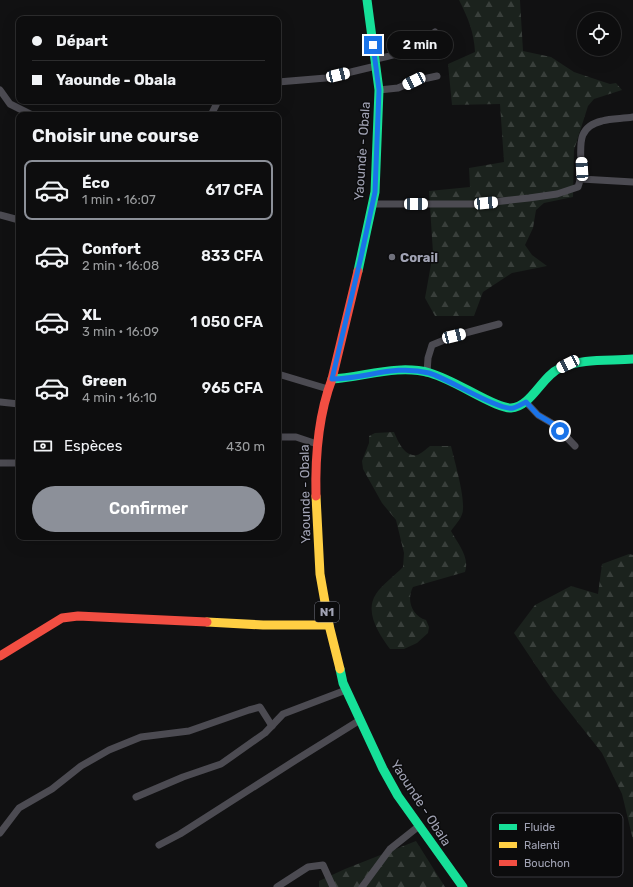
<!DOCTYPE html>
<html lang="fr">
<meta charset="utf-8">
<style>
body{margin:0;font-family:Rubik,sans-serif;background:#1b1b1c;color:#f1f3f6;height:100vh;display:flex;flex-direction:column;font-size:15px;white-space:nowrap}
*{box-sizing:border-box;margin:0}
p{font-size:13px;color:#9a9c9e}
.icon{flex:none;width:22px;height:22px;fill:none;stroke:currentColor;stroke-width:2;stroke-linecap:round;stroke-linejoin:round}
.map{position:relative;flex:1;overflow:hidden}
.side{position:absolute;left:16px;top:112px;width:265px;height:428px;display:flex;flex-direction:column;background:#0d0d0e;border-radius:8px;box-shadow:0 4px 16px #0002,0 0 0 1px #2d2d2e}
.side>*{flex:none}
.banner{position:absolute;left:16px;top:16px;width:265px;height:88px;border-radius:8px;box-shadow:0 4px 16px #0002,0 0 0 1px #2d2d2e;display:grid;align-content:center;height:88px;padding:0 16px;background:#0d0d0e}
.buttons{position:absolute;left:577px;top:12px;display:grid;gap:8px}
.buttons a{display:grid;place-items:center;width:44px;height:44px;border-radius:50%;background:#0d0d0e;box-shadow:0 4px 16px #0002,0 0 0 1px #2d2d2e;font-size:20px}
.end{position:absolute;width:18px;height:18px;margin:-9px;border:5px solid #1a73e8;background:#fff;box-shadow:0 0 0 2px #fff}
.from{border-radius:50%}
.bubble{position:absolute;height:28px;border-radius:14px;background:#0d0d0e;box-shadow:0 4px 16px #0002,0 0 0 1px #2d2d2e;font-size:13px;font-weight:600;line-height:28px;text-align:center}
.car{position:absolute;width:12px;height:24px;margin:-12px -6px;border-radius:5px;box-shadow:0 0 3px 1px #0007;background:linear-gradient(#fff 24%,#345 0 40%,#fff 0 76%,#345 0 86%,#fff 0)}
.banner b{display:flex;align-items:center;gap:14px;height:38px;font-size:15px}
.banner b+b{border-top:1px solid #2d2d2e}
.banner i{width:10px;height:10px;background:#f1f3f6}
ul{padding:0;list-style:none}
li{display:flex;align-items:center;gap:12px;height:60px;margin:0 8px 6px;padding:0 8px;border:2px solid transparent;border-radius:8px}
li div{flex:1}
li b{display:block;font-size:15px}
li em{font-style:normal;font-weight:600}
li.active{border-color:#8c9099}
li>.icon{width:36px;height:36px;stroke-width:1.5}
h2{padding:0 16px;font-size:18px;line-height:48px}
.pay{display:flex;align-items:center;gap:10px;height:44px;padding:0 16px;font-size:15px}
.pay p{margin-inline-start:auto}
.button{display:flex;gap:8px;margin-top:auto;padding:8px 16px}
.button a{flex:1;height:46px;border-radius:24px;background:#8c9099;color:#fff;font-size:16px;font-weight:600;line-height:46px;text-align:center}
.map>svg:first-child{display:block}
</style>
<div class="map">
<svg width="633" height="887" viewBox="0 0 633 887">
<defs>
<pattern id="forest-firs" width="22" height="20" patternUnits="userSpaceOnUse"><rect width="22" height="20" fill="#1b221d"/><path d="M5 1l3.5 6h-7zM16 11l3.5 6h-7z" fill="#393f3b"/></pattern>
</defs>
<rect width="100%" height="100%" fill="#111112"/>
<g fill="url(#forest-firs)">
<path d="M459,0H520L523,51L551,57L574,72L610,84L616,83L622,90L594,99L588,106L574,150L573,197L544,203L536,210L533,228L525,245L532,255L547,266L512,273L483,292L474,316H435L425,298L433,253L429,191L470,187L469,168L504,162L500,104L452,105L448,64L475,52C474,32 468,18 459,0Z"/>
<path d="M394,432C398,441 404,457 417,455C421,454 426,449 430,446H451C455,463 464,493 463,509C463,517 456,524 451,531C458,544 470,557 465,572L413,587C406,600 412,616 426,620L429,627L428,633L417,643L404,649H390C379,634 364,612 376,594C381,586 395,575 403,567L404,553L396,520L382,503L363,469L362,461L369,443V436L375,433Z"/>
<path d="M629,554L633,555V840L622,794L602,753L553,691L514,633L535,605L571,586L598,594L602,564Z"/>
<path d="M416,841L445,887H319V881L345,869Z"/>
</g>
<g fill="none" stroke-linecap="round" stroke-linejoin="round">
<g stroke="#4c4b52" stroke-width="7">
<path d="M376,59C403,54 413,48 435,32"/>
<path d="M278,82L326,78L376,66"/>
<path d="M0,90L10,104L32,115"/>
<path d="M379,90L398,88L414,81L437,76"/>
<path d="M211,115L218,101"/>
<path d="M581,179L633,182"/>
<path d="M372,204H475L529,198L557,194L578,187C588,162 567,129 602,121C612,118 623,119 633,117"/>
<path d="M0,215L19,220"/>
<path d="M427,373L428,358L432,345L454,336L499,324"/>
<path d="M278,374L328,389"/>
<path d="M0,402L19,404"/>
<path d="M526,402L538,415L555,425L575,446"/>
<path d="M278,437H296L317,444"/>
<path d="M0,463H19"/>
<path d="M136,797L183,777L221,764L265,733L283,714L346,690"/>
<path d="M0,833L19,808L52,789L81,766L109,750L141,737L189,731L249,710L260,707L272,726"/>
<path d="M159,845L180,834L299,758L360,720"/>
<path d="M277,887L308,867L323,865L333,887"/>
<path d="M362,887L390,849L419,826"/>
</g>
<g stroke="#16e098" stroke-width="9">
<path d="M358,271L375,192L379,90L367,0"/>
<path d="M332,379C364,377 398,364 430,373C453,380 474,395 496,404C501,406 506,408 511,408C531,407 542,376 560,368C582,358 610,361 633,359"/>
<path d="M340,669L343,683L383,769L398,796L463,887"/>
</g>
<g stroke="#ffcf43" stroke-width="9">
<path d="M316,496L320,574L329,625L340,669"/>
<path d="M207,622L263,625H329"/>
</g>
<g stroke="#f24e42" stroke-width="9">
<path d="M316,496C315,456 318,416 332,379L358,271"/>
<path d="M0,656L62,618L78,616L207,622"/>
</g>
</g>
<g fill="none" stroke-linecap="round" stroke-linejoin="round">
<path stroke="#1a73e8" stroke-width="5" d="M373,45L379,90L375,192L361,257L332,379C366,379 394,364 429,373C447,378 499,411 513,408C517,407 522,404 526,402L538,415L555,425L560,431"/>
</g>
<circle fill="#6f707b" stroke="#0c0c0d" stroke-width="1.5" cx="392" cy="257" r="4"/>
<g text-anchor="middle" dominant-baseline="central" stroke-width="3" stroke-linejoin="round" paint-order="stroke">
<rect fill="#0c0c0d" stroke="#747682" stroke-width="1" x="315" y="602" width="24" height="20" rx="3"/>
<g font-size="12" font-weight="bold" fill="#a1a3b4">
<text x="327" y="612">N1</text>
</g>
<g font-size="13" fill="#a1a3b4" stroke="#0c0c0d">
<text transform="translate(362 151) rotate(-86)">Yaounde - Obala</text>
<text transform="translate(305 494) rotate(-91)">Yaounde - Obala</text>
<text transform="translate(421 803) rotate(57)">Yaounde - Obala</text>
</g>
<g font-size="13" font-weight="bold" fill="#a1a3b4" stroke="#0c0c0d" text-anchor="start">
<text x="400" y="257">Corail</text>
</g>
</g>
<rect x="491" y="813" width="132" height="64" rx="6" fill="#0c0c0d" stroke="#39393f" stroke-width="1"/>
<rect x="499" y="824" width="18" height="6" fill="#16e098"/>
<rect x="499" y="842" width="18" height="6" fill="#ffcf43"/>
<rect x="499" y="860" width="18" height="6" fill="#f24e42"/>
<g font-size="11" fill="#a1a3b4">
<text x="524" y="831">Fluide</text>
<text x="524" y="849">Ralenti</text>
<text x="524" y="867">Bouchon</text>
</g>
</svg>
<div class="buttons">
<a><svg class="icon" aria-label="locate" viewBox="0 0 24 24"><circle cx="12" cy="12" r="6"/><path d="M12 2v4M12 18v4M2 12h4M18 12h4"/></svg></a>
</div>
<i class="end from" style="left:560px;top:431px"></i>
<i class="end" style="left:373px;top:45px"></i>
<div class="bubble" style="left:387px;top:31px;width:66px">2 min</div>
<i class="car" style="left:338px;top:75px;rotate:77deg"></i>
<i class="car" style="left:414px;top:81px;rotate:244deg"></i>
<i class="car" style="left:582px;top:169px;rotate:357deg"></i>
<i class="car" style="left:486px;top:203px;rotate:85deg"></i>
<i class="car" style="left:416px;top:204px;rotate:90deg"></i>
<i class="car" style="left:454px;top:336px;rotate:76deg"></i>
<i class="car" style="left:568px;top:364px;rotate:244deg"></i>
<div class="banner">
<b><i class="from"></i>Départ</b>
<b><i></i>Yaounde - Obala</b>
</div>
<section class="side">
<h2>Choisir une course</h2>
<ul>
<li class="active"><svg class="icon" aria-label="car" viewBox="0 0 24 24"><path d="M5 17H2v-5l4-1 3-4h7l3 4 3 1v5h-3M9 17h6M6 11h13"/><circle cx="7" cy="17" r="2"/><circle cx="17" cy="17" r="2"/></svg><div><b>Éco</b><p>1 min · 16:07</p></div><em>617 CFA</em></li>
<li><svg class="icon" aria-label="car" viewBox="0 0 24 24"><path d="M5 17H2v-5l4-1 3-4h7l3 4 3 1v5h-3M9 17h6M6 11h13"/><circle cx="7" cy="17" r="2"/><circle cx="17" cy="17" r="2"/></svg><div><b>Confort</b><p>2 min · 16:08</p></div><em>833 CFA</em></li>
<li><svg class="icon" aria-label="car" viewBox="0 0 24 24"><path d="M5 17H2v-5l4-1 3-4h7l3 4 3 1v5h-3M9 17h6M6 11h13"/><circle cx="7" cy="17" r="2"/><circle cx="17" cy="17" r="2"/></svg><div><b>XL</b><p>3 min · 16:09</p></div><em>1 050 CFA</em></li>
<li><svg class="icon" aria-label="car" viewBox="0 0 24 24"><path d="M5 17H2v-5l4-1 3-4h7l3 4 3 1v5h-3M9 17h6M6 11h13"/><circle cx="7" cy="17" r="2"/><circle cx="17" cy="17" r="2"/></svg><div><b>Green</b><p>4 min · 16:10</p></div><em>965 CFA</em></li>
</ul>
<div class="pay"><svg class="icon" aria-label="cash" viewBox="0 0 24 24"><path d="M3 7h18v10H3z"/><circle cx="12" cy="12" r="2"/></svg>Espèces<p>430 m</p></div>
<div class="button"><a>Confirmer</a></div>
</section>
</div>
